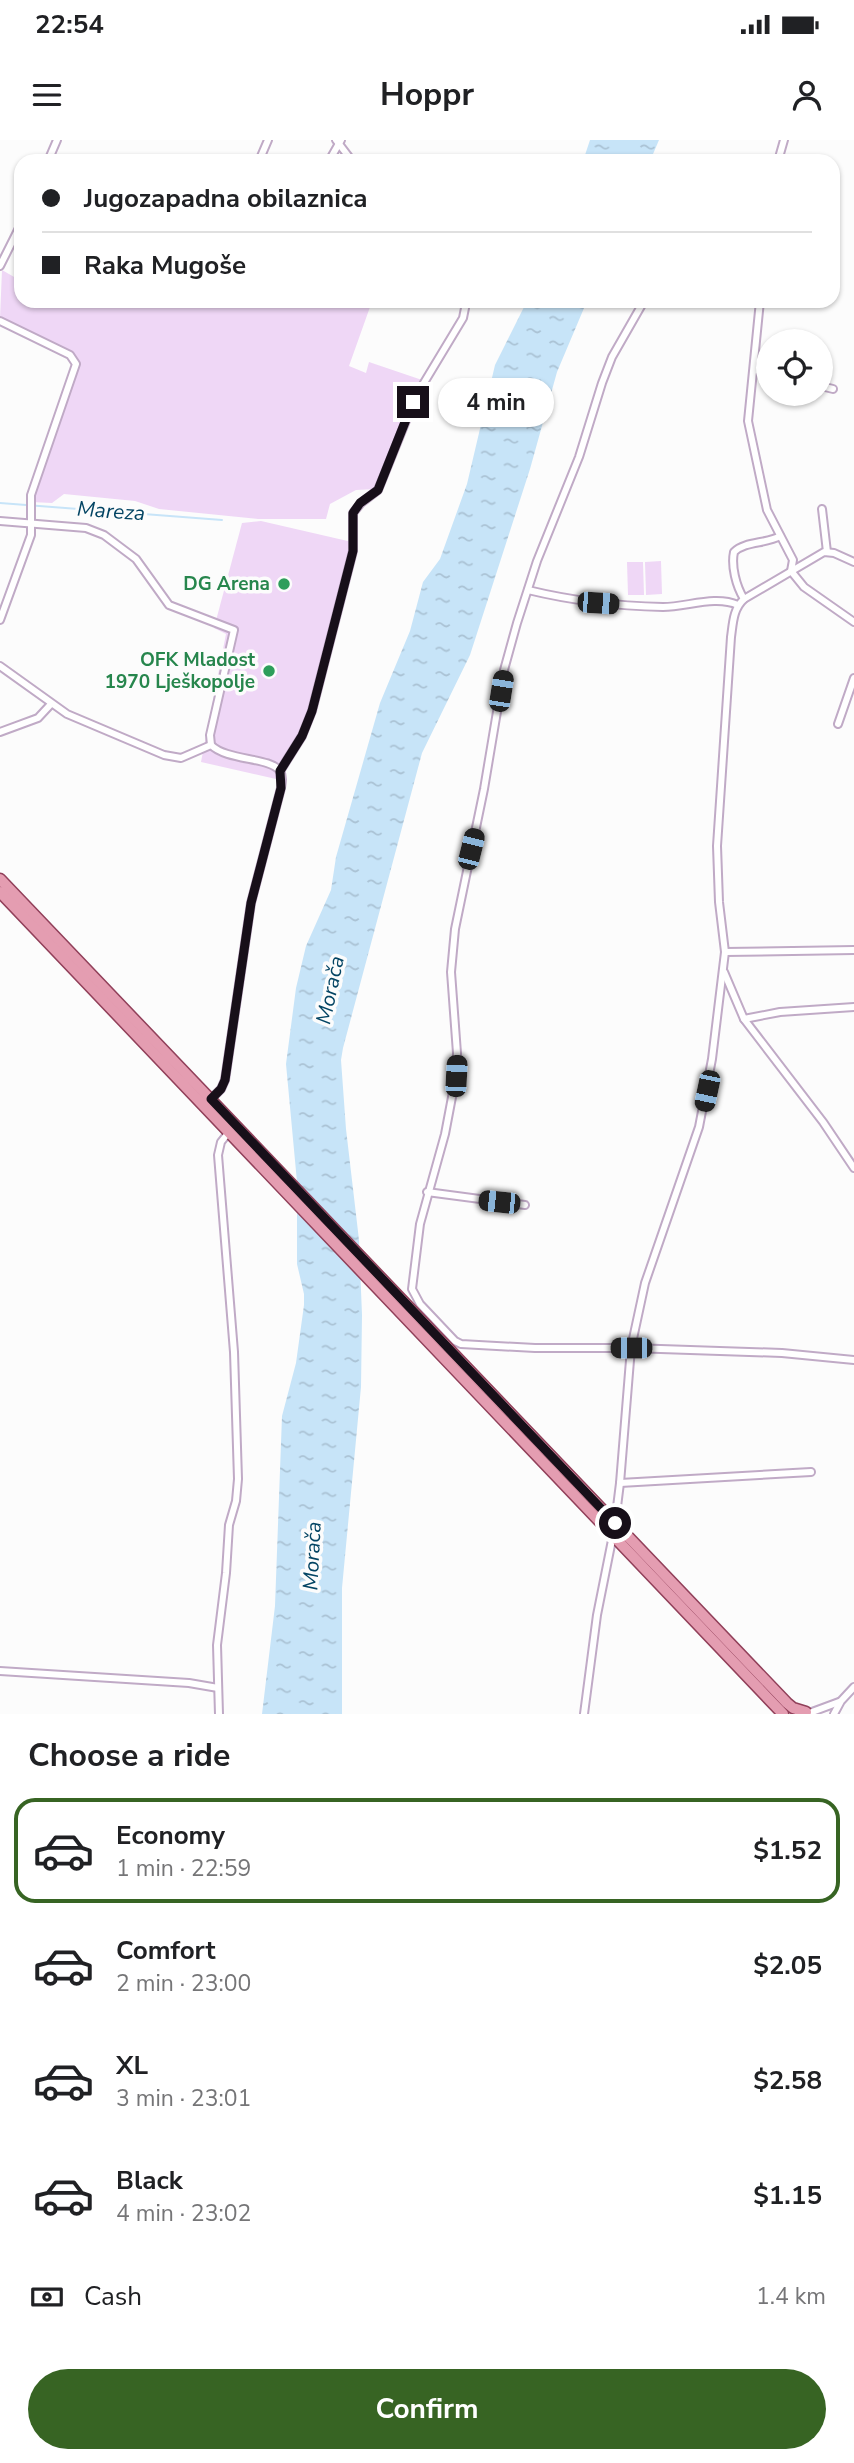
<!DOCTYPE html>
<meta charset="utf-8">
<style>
body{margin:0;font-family:"Nunito Sans",sans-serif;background:#f2f2f2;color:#202124;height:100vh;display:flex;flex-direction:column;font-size:26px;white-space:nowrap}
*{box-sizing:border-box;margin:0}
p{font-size:23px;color:#757577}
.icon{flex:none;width:38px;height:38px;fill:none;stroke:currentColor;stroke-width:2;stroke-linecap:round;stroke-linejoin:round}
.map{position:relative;height:1574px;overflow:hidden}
.panel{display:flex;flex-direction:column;background:#fff;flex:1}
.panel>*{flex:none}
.guide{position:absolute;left:14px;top:14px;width:826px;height:154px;border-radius:21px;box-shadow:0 2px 5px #0004;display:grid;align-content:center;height:154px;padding:0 28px;background:#fff}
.buttons{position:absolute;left:756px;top:189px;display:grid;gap:14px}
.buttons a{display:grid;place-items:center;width:77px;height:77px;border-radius:50%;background:#fff;box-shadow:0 2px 5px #0004;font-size:35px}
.end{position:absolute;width:32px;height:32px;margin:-16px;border:9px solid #170f19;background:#fff;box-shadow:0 0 0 4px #fff}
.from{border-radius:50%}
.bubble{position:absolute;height:49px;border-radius:24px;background:#fff;box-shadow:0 2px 5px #0004;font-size:23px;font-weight:700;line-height:49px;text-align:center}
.car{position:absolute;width:21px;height:42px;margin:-21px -10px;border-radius:9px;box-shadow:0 0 5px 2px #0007;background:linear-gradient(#222 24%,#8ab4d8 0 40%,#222 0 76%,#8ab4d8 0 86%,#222 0)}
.guide b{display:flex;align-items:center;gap:24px;height:66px;font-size:26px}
.guide b+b{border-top:2px solid #e0e0e0}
.guide i{width:18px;height:18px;background:#202124}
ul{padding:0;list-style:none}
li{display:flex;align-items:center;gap:21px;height:105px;margin:0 14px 10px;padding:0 14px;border:4px solid transparent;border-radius:21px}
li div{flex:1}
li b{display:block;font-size:26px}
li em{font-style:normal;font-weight:700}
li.on{border-color:#376423}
li>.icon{width:63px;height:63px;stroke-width:1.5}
h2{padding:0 28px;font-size:32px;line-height:84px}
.pay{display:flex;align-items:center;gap:18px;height:77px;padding:0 28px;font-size:26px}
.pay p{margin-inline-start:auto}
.action{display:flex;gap:14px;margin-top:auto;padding:14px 28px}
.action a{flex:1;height:80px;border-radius:42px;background:#376423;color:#fff;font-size:28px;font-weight:700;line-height:80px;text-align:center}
.status{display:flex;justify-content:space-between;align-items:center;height:49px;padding:0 35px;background:#fff;direction:ltr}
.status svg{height:19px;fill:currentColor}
header{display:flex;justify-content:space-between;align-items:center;height:91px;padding:0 28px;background:#fff;font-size:32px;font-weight:700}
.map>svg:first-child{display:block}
</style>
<div class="status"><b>22:54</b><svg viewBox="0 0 49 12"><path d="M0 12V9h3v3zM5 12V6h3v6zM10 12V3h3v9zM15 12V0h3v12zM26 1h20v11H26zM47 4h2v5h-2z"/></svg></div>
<header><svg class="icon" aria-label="menu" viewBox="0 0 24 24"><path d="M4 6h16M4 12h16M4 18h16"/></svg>Hoppr<svg class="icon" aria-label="person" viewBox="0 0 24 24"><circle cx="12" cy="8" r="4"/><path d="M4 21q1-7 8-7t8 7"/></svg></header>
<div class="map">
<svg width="854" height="1574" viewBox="0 0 854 1574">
<defs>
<pattern id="water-ripples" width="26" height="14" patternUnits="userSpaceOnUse" patternTransform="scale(1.75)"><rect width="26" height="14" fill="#c7e4f8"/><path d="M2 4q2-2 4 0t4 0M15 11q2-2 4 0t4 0" fill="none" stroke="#aac2d4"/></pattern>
</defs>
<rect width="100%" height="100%" fill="#fcfcfc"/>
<g fill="#efd7f6">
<path d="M2,130L21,141V161H379L376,168L370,167L349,226L366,233L369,222L425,241L378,349L356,350L330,364L326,379H258L159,369L135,361L64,354L52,363L31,362L79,227L77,218L69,213L0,178Z"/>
<path d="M261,381L352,402L311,568L276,639L201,622L226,494L214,488L242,383Z"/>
<path d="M661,421L662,454L646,455L645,422Z"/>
<path d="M627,422H643L644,455H628Z"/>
<path d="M471,1238L786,1567L783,1569L470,1239Z"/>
</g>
<g fill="url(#water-ripples)">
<path d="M590,0H659L650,21H583Z"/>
<path d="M527,161H587L557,232L530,329L470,515L422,613L343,908L341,920L346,989L359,1100L362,1175L361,1247L342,1448V1574H262L275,1466L282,1276L296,1223L304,1165V1154L297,1124V1042L286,924L296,848L306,806L331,750L336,717L380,563L410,491L423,442L440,419L467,344L495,225Z"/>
</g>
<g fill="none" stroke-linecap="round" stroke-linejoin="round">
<path stroke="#c7e4f8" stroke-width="2" d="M0,363L222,380"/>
<g stroke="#c0aac6" stroke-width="10">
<g id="street">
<path d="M336,0L352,21"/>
<path d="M48,21L57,0"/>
<path d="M259,21L268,0"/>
<path d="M329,21L341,0"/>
<path d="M778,21L784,0"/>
<path d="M0,126L21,84"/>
<path d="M644,161L612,217L602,243L579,317L537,421L517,483L504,530L484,649L455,789L451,832L457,913L456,936L445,994L420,1084L412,1149L420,1164L455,1201L461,1204L535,1208H631L782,1213L854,1220"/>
<path d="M760,161L748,281L767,370L793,420L791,431L804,447L854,482"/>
<path d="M0,181L70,215L76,224L31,355V395L0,480"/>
<path d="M754,230L768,232"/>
<path d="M821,246L833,249"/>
<path d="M822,369L827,412"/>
<path d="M0,381L86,388L104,395L136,419L169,465L234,490L210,595L211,605C227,621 270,617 280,631C283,636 282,642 281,648L251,763L225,940L221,949L211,959"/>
<path d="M528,450C573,461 617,466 663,467C687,467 715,455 738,465"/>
<path d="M744,459C736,446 731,426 734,412C745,401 766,404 780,396"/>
<path d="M0,526L67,574L164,615L181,618L211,605"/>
<path d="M838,584L854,538"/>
<path d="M0,592L38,578L51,564"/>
<path d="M280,631L302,596L312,571L353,411V373L361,363L378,350L416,256L463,178L465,168L464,161"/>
<path d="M725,812L854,810"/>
<path d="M724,832L744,879L823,982L854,1028"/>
<path d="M744,879L780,872L854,867"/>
<path d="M427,1052L525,1065"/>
<path d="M620,1343L811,1332"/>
<path d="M615,1383L620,1343L631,1208L645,1143L699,987L712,919L725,812L719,762L717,706L731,497C733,483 733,469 744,459L824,412L834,413L854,422"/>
<path d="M0,1531L189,1543L218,1548"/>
<path d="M812,1572L839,1562"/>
<path d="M219,1574L217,1505L226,1433L229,1385L236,1361L238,1339L234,1212L218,1015L221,1002L229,992"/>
<path d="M584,1574L597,1475L613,1395"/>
<path d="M834,1574L841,1561L854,1547"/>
</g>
</g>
<g stroke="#91405a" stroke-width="13">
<g id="primary">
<path d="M0,739L787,1563L793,1568L806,1572"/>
<path d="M0,752L783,1574"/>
</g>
</g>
<use href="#street" stroke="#fff" stroke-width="6"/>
<use href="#primary" stroke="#e49db1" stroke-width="10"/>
</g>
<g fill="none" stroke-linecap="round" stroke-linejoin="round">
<path stroke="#170f19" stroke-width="9" d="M413,262L378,350L360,363L353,373V411L312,571L302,596L280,631L281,648L251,763L225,940L221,949L211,959L615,1383"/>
</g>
<g fill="#2e9e5b" stroke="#fcfcfc" stroke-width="2.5">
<circle cx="284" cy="444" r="7"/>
<circle cx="269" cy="531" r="7"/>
</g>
<g text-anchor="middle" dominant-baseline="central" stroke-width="7" stroke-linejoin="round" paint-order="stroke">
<g font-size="19" font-weight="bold" fill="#27864d" stroke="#fcfcfc" text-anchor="end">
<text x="270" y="444">DG Arena</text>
<text x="255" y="520">OFK Mladost<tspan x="255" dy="22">1970 Lješkopolje</tspan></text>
</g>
<g font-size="21" font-style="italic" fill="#034463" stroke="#fcfcfc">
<text transform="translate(111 371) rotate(4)">Mareza</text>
<text transform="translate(330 850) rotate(-78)">Morača</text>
<text transform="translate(312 1416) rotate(-87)">Morača</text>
</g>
</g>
</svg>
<div class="buttons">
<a><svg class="icon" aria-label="locate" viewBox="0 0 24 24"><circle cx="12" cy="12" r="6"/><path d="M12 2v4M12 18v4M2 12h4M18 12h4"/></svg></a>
</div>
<i class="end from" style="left:615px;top:1383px"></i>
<i class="end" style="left:413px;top:262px"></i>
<div class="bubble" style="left:438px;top:238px;width:116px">4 min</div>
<i class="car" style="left:598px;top:463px;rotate:94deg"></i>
<i class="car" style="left:501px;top:551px;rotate:9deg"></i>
<i class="car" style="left:471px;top:709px;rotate:14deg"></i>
<i class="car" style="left:456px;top:936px;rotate:3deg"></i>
<i class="car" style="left:707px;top:951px;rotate:192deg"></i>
<i class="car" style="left:499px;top:1062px;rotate:276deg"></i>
<i class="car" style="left:631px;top:1208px;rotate:270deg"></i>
<div class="guide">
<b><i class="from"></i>Jugozapadna obilaznica</b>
<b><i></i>Raka Mugoše</b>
</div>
</div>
<section class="panel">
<h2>Choose a ride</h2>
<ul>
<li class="on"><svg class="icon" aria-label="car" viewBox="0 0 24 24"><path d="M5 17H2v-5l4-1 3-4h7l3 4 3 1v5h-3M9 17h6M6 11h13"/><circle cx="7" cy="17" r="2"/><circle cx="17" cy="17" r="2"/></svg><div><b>Economy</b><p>1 min · 22:59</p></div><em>$1.52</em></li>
<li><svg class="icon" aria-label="car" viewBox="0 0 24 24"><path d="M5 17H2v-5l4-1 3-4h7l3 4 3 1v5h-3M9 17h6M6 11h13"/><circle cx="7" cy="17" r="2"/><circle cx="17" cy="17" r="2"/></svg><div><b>Comfort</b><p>2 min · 23:00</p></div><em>$2.05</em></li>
<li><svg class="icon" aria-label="car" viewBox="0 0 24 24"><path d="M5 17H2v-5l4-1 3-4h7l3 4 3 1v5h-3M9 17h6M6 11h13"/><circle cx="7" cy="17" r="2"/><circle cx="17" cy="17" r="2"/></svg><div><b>XL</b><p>3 min · 23:01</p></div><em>$2.58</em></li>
<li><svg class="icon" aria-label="car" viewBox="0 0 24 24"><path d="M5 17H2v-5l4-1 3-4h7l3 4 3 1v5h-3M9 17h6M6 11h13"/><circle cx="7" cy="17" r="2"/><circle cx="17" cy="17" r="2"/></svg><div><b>Black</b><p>4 min · 23:02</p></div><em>$1.15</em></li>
</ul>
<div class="pay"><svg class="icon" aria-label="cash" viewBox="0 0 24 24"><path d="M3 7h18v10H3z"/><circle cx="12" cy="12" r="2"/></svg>Cash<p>1.4 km</p></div>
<div class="action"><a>Confirm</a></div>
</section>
